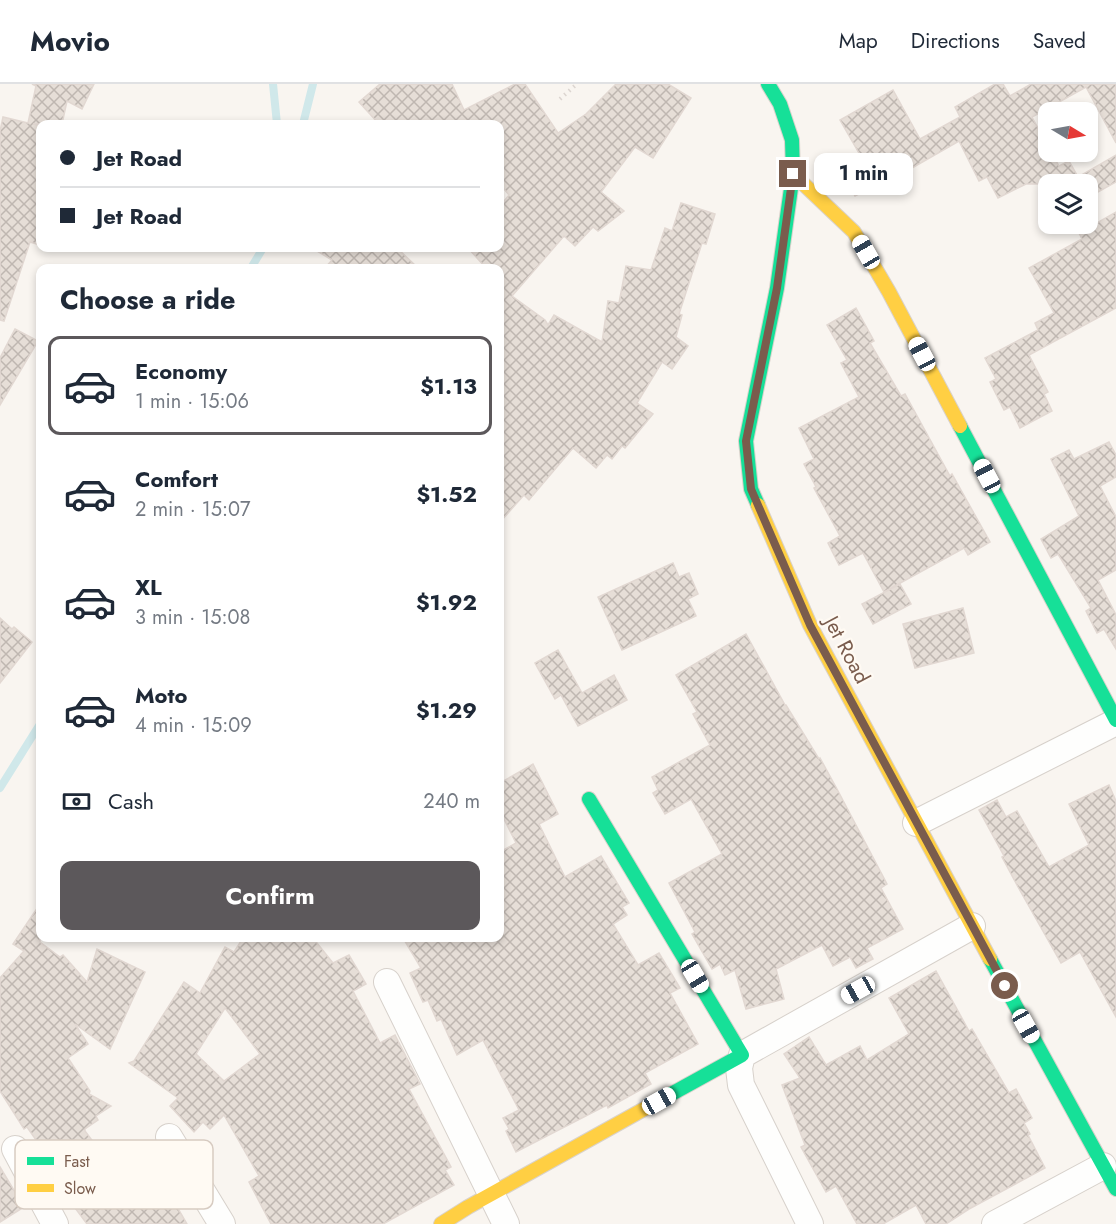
<!DOCTYPE html>
<meta charset="utf-8">
<style>
body{margin:0;font-family:Jost,sans-serif;background:#f6f6f7;color:#1f2937;height:100vh;display:flex;flex-direction:column;font-size:22px;white-space:nowrap}
*{box-sizing:border-box;margin:0}
p{font-size:20px;color:#747a83}
.icon{flex:none;width:33px;height:33px;fill:none;stroke:currentColor;stroke-width:2;stroke-linecap:round;stroke-linejoin:round}
.map{position:relative;flex:1;overflow:hidden}
.details{position:absolute;left:36px;top:180px;width:468px;height:678px;display:flex;flex-direction:column;background:#fff;border-radius:12px;box-shadow:0 3px 9px #0003}
.details>*{flex:none}
.hud{position:absolute;left:36px;top:36px;width:468px;height:132px;border-radius:12px;box-shadow:0 3px 9px #0003;display:grid;align-content:center;height:132px;padding:0 24px;background:#fff}
.needle{width:39px;rotate:100deg}
.tools{position:absolute;left:1038px;top:18px;display:grid;gap:12px}
.tools a{display:grid;place-items:center;width:60px;height:60px;border-radius:12px;background:#fff;box-shadow:0 3px 9px #0003;font-size:30px}
.end{position:absolute;width:27px;height:27px;margin:-14px;border:8px solid #7a5c4d;background:#fff;box-shadow:0 0 0 3px #fff}
.from{border-radius:50%}
.bubble{position:absolute;height:42px;border-radius:12px;background:#fff;box-shadow:0 3px 9px #0003;font-size:20px;font-weight:700;line-height:42px;text-align:center}
.car{position:absolute;width:18px;height:36px;margin:-18px -9px;border-radius:8px;box-shadow:0 0 4px 2px #0007;background:linear-gradient(#fff 24%,#345 0 40%,#fff 0 76%,#345 0 86%,#fff 0)}
.hud b{display:flex;align-items:center;gap:21px;height:57px;font-size:22px}
.hud b+b{border-top:2px solid #e0e1e3}
.hud i{width:15px;height:15px;background:#1f2937}
ul{padding:0;list-style:none}
li{display:flex;align-items:center;gap:18px;height:99px;margin:0 12px 9px;padding:0 12px;border:3px solid transparent;border-radius:12px}
li div{flex:1}
li b{display:block;font-size:22px}
li em{font-style:normal;font-weight:700}
li.selected{border-color:#5c585b}
li>.icon{width:54px;height:54px;stroke-width:1.5}
h2{padding:0 24px;font-size:27px;line-height:72px}
.pay{display:flex;align-items:center;gap:15px;height:66px;padding:0 24px;font-size:22px}
.pay p{margin-inline-start:auto}
.primary-button{display:flex;gap:12px;margin-top:auto;padding:12px 24px}
.primary-button a{flex:1;height:69px;border-radius:12px;background:#5c585b;color:#fff;font-size:24px;font-weight:700;line-height:69px;text-align:center}
header{display:flex;align-items:center;gap:36px;box-sizing:border-box;height:84px;padding:0 30px;background:#fff;border-bottom:2px solid #e0e1e3}
header strong{font-size:28px}
nav{display:flex;gap:33px;margin-inline-start:auto;font-size:21px}
.map>svg:first-child{display:block}
</style>
<header>
<strong>Movio</strong>
<nav><a>Map</a><a>Directions</a><a>Saved</a></nav>
</header>
<div class="map">
<svg width="1116" height="1140" viewBox="0 0 1116 1140">
<defs>
<pattern id="building-cross-hatch" width="8" height="8" patternUnits="userSpaceOnUse" patternTransform="scale(1.5)"><rect width="8" height="8" fill="#e6ded7"/><path d="M0 0l8 8M0 8l8-8" fill="none" stroke="#bfb7b1"/></pattern>
</defs>
<rect width="100%" height="100%" fill="#f9f5f0"/>
<g fill="none" stroke-linecap="round" stroke-linejoin="round">
<g stroke="#d0e8ea" stroke-width="8">
<path d="M273,0L277,40"/>
<path d="M303,40L313,0"/>
<path d="M251,184L263,164"/>
<path d="M0,704L40,640"/>
</g>
</g>
<g fill="url(#building-cross-hatch)" stroke="#e2d8d2" stroke-width="1.5" fill-rule="evenodd">
<path d="M32,0H94L82,25L67,17L62,40H33L40,42V161L30,158L4,237L0,236V47L3,33L28,39L36,2Z"/>
<path d="M380,0H452L464,26L515,0H525L558,49L586,30L616,0H668L691,14L653,74L635,63L601,108L624,127L598,147L593,143L575,162L564,152L512,212L545,236L548,241L554,231L602,258L608,217L619,219L626,182L651,186L665,144L672,147L681,119L715,130L706,160L702,159L679,230L682,231L676,253L688,262L672,285L662,278L637,319L653,330L625,364L622,362L612,375L607,371L596,384L573,364L529,416L524,411L500,438V184H486L468,164H500V122L509,111L500,100V40H379L359,18Z"/>
<path d="M995,0H1003L1010,12L1031,0H1116V59L1086,3L1032,33L1048,63V68H1051L1059,82L1069,77L1082,100H1026L998,114L987,93L979,97L959,57L872,107L870,104L855,112L839,81L860,71L840,36L893,6L920,55L960,33L955,23Z"/>
<path d="M1116,71V98L1089,113L1088,100H1082L1078,93Z"/>
<path d="M1116,128V224L1029,271L1048,308L1044,310L1052,327L1020,344L1010,323L1004,326L990,298L996,295L985,274L1038,246L1035,239L1054,229L1029,184L1082,155L1079,149Z"/>
<path d="M312,164H397L418,184H325L332,176Z"/>
<path d="M856,224L874,257L870,259L901,312L905,310L950,392L952,390L990,458L968,471L964,464L884,508L863,469L839,481L828,459L840,452L814,404L816,403L804,380L814,375L799,344L859,313L841,279L847,276L827,241Z"/>
<path d="M15,245L38,257L0,321V274Z"/>
<path d="M1109,358L1116,371V393L1100,402L1116,433V486L1098,496L1116,531V565L1104,545L1097,549L1086,527L1091,524L1058,470L1051,474L1041,455L1079,432L1051,375L1069,366L1074,375Z"/>
<path d="M673,479L679,493L689,489L698,510L688,515L696,532L622,566L598,513Z"/>
<path d="M900,500L911,520L873,540L862,520Z"/>
<path d="M963,524L974,569L915,584L903,540Z"/>
<path d="M0,534L12,545L14,543L32,558L0,599Z"/>
<path d="M746,550L785,621H786L819,675L820,674L837,705L887,800L881,804L903,845L867,864L873,875L856,884L850,873L833,882L822,861L776,885L784,915L746,925L735,886L725,891L720,880L712,885L692,850L695,848L669,799L722,770L691,715L665,730L653,709L658,706L652,693L710,661L693,630L697,628L676,591Z"/>
<path d="M558,566L582,609L614,591L627,616L578,642L561,611L555,615L535,579Z"/>
<path d="M533,680L558,730L539,740L565,793L601,772L629,819L622,823L627,831L613,840L638,881L659,869L680,904L670,909L698,960L645,989L651,1000L608,1024L607,1021L516,1068L506,1047L509,1045L503,1034L519,1026L483,956L457,971L441,935L437,937L428,916L423,918L410,889L421,884L403,854H500V768L516,759L500,727V699Z"/>
<path d="M1109,701L1116,717V933L1080,868L1061,879L1018,803L1002,773L1004,772L979,726L997,716L1006,733L1017,727L1049,783L1089,761L1069,720Z"/>
<path d="M40,820V858L60,873L63,871L87,898L97,865L145,888L110,965L75,940L88,960L68,974L90,1007L89,1010L111,1022L96,1032L98,1036L85,1045V1047L115,1087L146,1069L187,1140H87L43,1081L50,1076L27,1043L24,1045L0,1007V894L24,867L13,860Z"/>
<path d="M243,854H313L333,879L349,871L366,900L353,907L380,959L395,951L420,1000L409,1005L451,1083L445,1086L454,1101L383,1140H271L249,1098L259,1092L224,1031L210,1045L203,1038L194,1048L170,1022L178,1014L129,979L134,977L184,898L200,909L225,863L234,868ZM225,924L260,970L224,997L196,970Z"/>
<path d="M936,887L969,947L972,945L1009,1009L1016,1005L1032,1034L1024,1039L1030,1050L1028,1051L1045,1084L969,1125L946,1140H926L916,1121L883,1140H857L836,1102L826,1108L801,1063L805,1061L782,1001L800,994L784,970L809,953L826,981L860,962L867,976L909,950L889,914Z"/>
<path d="M0,1083L24,1123L0,1138Z"/>
</g>
<g fill="none" stroke-linecap="round" stroke-linejoin="round">
<g stroke="#d7d1cb" stroke-width="28">
<g id="street">
<path d="M916,739L1116,638"/>
<path d="M387,898L506,1140"/>
<path d="M169,1053L222,1140"/>
<path d="M15,1065L55,1140"/>
<path d="M810,1140L741,1001L739,984L742,971L972,842"/>
<path d="M995,1140L1103,1082"/>
</g>
</g>
<g stroke="#d9d2cb" stroke-width="16">
<g id="fast">
<path d="M960,342L1116,636"/>
<path d="M758,421L751,405L746,357L777,204L793,90L792,56L780,20L768,0"/>
<path d="M589,715L742,971L655,1019"/>
<path d="M990,875L1116,1105"/>
</g>
</g>
<g stroke="#d9d2cb" stroke-width="16">
<g id="slow">
<path d="M793,90L854,148L889,208L960,342"/>
<path d="M758,421L810,541L990,875"/>
<path d="M441,1140L468,1123L655,1019"/>
</g>
</g>
<path stroke="#dcd5d0" stroke-width="4" stroke-dasharray="1.5 4.5" stroke-linecap="butt" d="M560,15L577,0"/>
<use href="#street" stroke="#fefefd" stroke-width="26"/>
<use href="#fast" stroke="#16e098" stroke-width="14"/>
<use href="#slow" stroke="#ffcf43" stroke-width="14"/>
</g>
<g fill="none" stroke-linecap="round" stroke-linejoin="round">
<path stroke="#7a5c4d" stroke-width="8" d="M793,90L777,204L746,357L751,405L810,541L1005,902"/>
</g>
<g text-anchor="middle" dominant-baseline="central" stroke-width="4.5" stroke-linejoin="round" paint-order="stroke">
<g font-size="21" fill="#7a5c4d" stroke="#fffaf3">
<text transform="translate(847 566) rotate(62)">Jet Road</text>
</g>
</g>
<rect x="15" y="1056" width="198" height="69" rx="9" fill="#fffaf3" stroke="#d7cbc1" stroke-width="1.5"/>
<rect x="27" y="1073" width="27" height="8" fill="#16e098"/>
<rect x="27" y="1100" width="27" height="8" fill="#ffcf43"/>
<g font-size="16" fill="#7a5c4d">
<text x="64" y="1083">Fast</text>
<text x="64" y="1110">Slow</text>
</g>
</svg>
<div class="tools">
<a><svg class="needle" viewBox="-14 -14 28 28"><path d="M0-13l5 13h-10z" fill="#e53935"/><path d="M0 13l5-13h-10z" fill="#747a83"/></svg></a>
<a><svg class="icon" aria-label="layers" viewBox="0 0 24 24"><path d="M12 4l9 5-9 5-9-5zM3 14l9 5 9-5"/></svg></a>
</div>
<i class="end from" style="left:1005px;top:902px"></i>
<i class="end" style="left:793px;top:90px"></i>
<div class="bubble" style="left:814px;top:69px;width:99px">1 min</div>
<i class="car" style="left:866px;top:168px;rotate:330deg"></i>
<i class="car" style="left:922px;top:270px;rotate:332deg"></i>
<i class="car" style="left:987px;top:392px;rotate:332deg"></i>
<i class="car" style="left:695px;top:892px;rotate:149deg"></i>
<i class="car" style="left:858px;top:906px;rotate:241deg"></i>
<i class="car" style="left:1026px;top:942px;rotate:151deg"></i>
<i class="car" style="left:659px;top:1017px;rotate:61deg"></i>
<div class="hud">
<b><i class="from"></i>Jet Road</b>
<b><i></i>Jet Road</b>
</div>
<section class="details">
<h2>Choose a ride</h2>
<ul>
<li class="selected"><svg class="icon" aria-label="car" viewBox="0 0 24 24"><path d="M5 17H2v-5l4-1 3-4h7l3 4 3 1v5h-3M9 17h6M6 11h13"/><circle cx="7" cy="17" r="2"/><circle cx="17" cy="17" r="2"/></svg><div><b>Economy</b><p>1 min · 15:06</p></div><em>$1.13</em></li>
<li><svg class="icon" aria-label="car" viewBox="0 0 24 24"><path d="M5 17H2v-5l4-1 3-4h7l3 4 3 1v5h-3M9 17h6M6 11h13"/><circle cx="7" cy="17" r="2"/><circle cx="17" cy="17" r="2"/></svg><div><b>Comfort</b><p>2 min · 15:07</p></div><em>$1.52</em></li>
<li><svg class="icon" aria-label="car" viewBox="0 0 24 24"><path d="M5 17H2v-5l4-1 3-4h7l3 4 3 1v5h-3M9 17h6M6 11h13"/><circle cx="7" cy="17" r="2"/><circle cx="17" cy="17" r="2"/></svg><div><b>XL</b><p>3 min · 15:08</p></div><em>$1.92</em></li>
<li><svg class="icon" aria-label="car" viewBox="0 0 24 24"><path d="M5 17H2v-5l4-1 3-4h7l3 4 3 1v5h-3M9 17h6M6 11h13"/><circle cx="7" cy="17" r="2"/><circle cx="17" cy="17" r="2"/></svg><div><b>Moto</b><p>4 min · 15:09</p></div><em>$1.29</em></li>
</ul>
<div class="pay"><svg class="icon" aria-label="cash" viewBox="0 0 24 24"><path d="M3 7h18v10H3z"/><circle cx="12" cy="12" r="2"/></svg>Cash<p>240 m</p></div>
<div class="primary-button"><a>Confirm</a></div>
</section>
</div>
